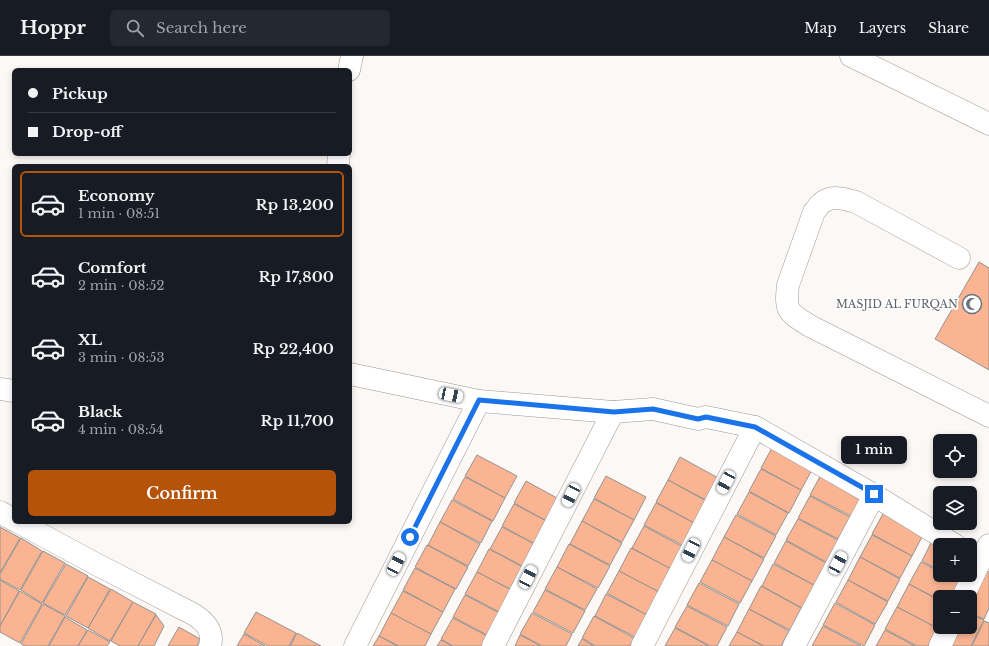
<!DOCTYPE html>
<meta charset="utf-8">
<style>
body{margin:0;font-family:"Libre Baskerville",serif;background:#242831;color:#f1f3f6;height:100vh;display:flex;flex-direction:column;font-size:15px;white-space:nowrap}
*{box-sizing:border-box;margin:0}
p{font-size:13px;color:#9ea1a6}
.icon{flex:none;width:22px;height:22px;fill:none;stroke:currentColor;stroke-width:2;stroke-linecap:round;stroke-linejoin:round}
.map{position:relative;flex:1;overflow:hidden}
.drawer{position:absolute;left:12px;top:108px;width:340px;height:360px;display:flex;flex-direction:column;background:#171b24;border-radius:6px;box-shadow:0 2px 6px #0003}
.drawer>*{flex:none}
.banner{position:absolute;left:12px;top:12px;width:340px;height:88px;border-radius:6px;box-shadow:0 2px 6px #0003;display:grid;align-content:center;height:88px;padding:0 16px;background:#171b24}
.fabs{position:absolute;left:933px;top:378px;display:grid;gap:8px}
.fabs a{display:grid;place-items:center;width:44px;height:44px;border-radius:6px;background:#171b24;box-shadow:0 2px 6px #0003;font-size:20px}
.end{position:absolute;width:18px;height:18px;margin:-9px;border:5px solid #1a73e8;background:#fff;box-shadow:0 0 0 2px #fff}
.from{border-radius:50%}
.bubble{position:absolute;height:28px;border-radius:6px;background:#171b24;box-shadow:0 2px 6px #0003;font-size:13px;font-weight:600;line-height:28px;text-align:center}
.car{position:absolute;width:12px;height:24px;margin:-12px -6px;border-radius:5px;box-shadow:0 0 3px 1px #0007;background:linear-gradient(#fff 24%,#345 0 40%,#fff 0 76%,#345 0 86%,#fff 0)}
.banner b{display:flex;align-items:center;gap:14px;height:38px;font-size:15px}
.banner b+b{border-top:1px solid #363941}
.banner i{width:10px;height:10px;background:#f1f3f6}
ul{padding:7px 0 0;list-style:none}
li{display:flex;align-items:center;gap:12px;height:66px;margin:0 8px 6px;padding:0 8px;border:2px solid transparent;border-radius:6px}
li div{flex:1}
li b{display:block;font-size:15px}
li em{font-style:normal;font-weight:600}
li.selected{border-color:#b45309}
li>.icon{width:36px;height:36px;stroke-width:1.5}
.action{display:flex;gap:8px;margin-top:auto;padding:8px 16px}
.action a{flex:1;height:46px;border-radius:6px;background:#b45309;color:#fff;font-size:16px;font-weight:600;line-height:46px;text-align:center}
header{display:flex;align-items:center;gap:24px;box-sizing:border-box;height:56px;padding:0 20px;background:#171b24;border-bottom:1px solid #363941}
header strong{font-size:19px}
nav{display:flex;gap:22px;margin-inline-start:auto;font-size:14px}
.search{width:280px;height:36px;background:#242831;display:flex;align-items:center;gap:10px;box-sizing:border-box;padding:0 14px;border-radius:6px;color:#9ea1a6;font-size:15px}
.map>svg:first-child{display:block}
</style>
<header>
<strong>Hoppr</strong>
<div class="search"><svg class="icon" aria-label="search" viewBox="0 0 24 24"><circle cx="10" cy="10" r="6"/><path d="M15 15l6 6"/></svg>Search here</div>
<nav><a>Map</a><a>Layers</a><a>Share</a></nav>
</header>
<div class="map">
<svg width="989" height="590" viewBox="0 0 989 590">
<rect width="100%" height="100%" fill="#fbf8f5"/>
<g fill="#fab492" stroke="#969290">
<path d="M979,206L989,212V314L935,283Z"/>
<path d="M773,390L813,412L801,434L761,412Z"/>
<path d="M477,399L517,420L505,442L465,420Z"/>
<path d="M680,401L720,423L708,445L668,424Z"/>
<path d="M761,413L801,434L789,457L749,435Z"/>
<path d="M822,417L863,438L851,460L810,439Z"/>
<path d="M606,420L646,441L634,464L594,442Z"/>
<path d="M465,421L505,442L493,465L453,443Z"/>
<path d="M668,424L708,446L696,468L656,446Z"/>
<path d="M526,425L566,447L554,469L514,447Z"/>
<path d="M749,436L788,457L776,479L737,458Z"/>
<path d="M810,440L850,461L838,483L798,462Z"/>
<path d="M594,443L634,464L622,486L582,465Z"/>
<path d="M452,444L492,465L481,487L440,466Z"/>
<path d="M656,447L696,468L684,490L644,469Z"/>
<path d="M514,448L554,469L542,492L502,470Z"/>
<path d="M884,456L924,477L912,500L872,478Z"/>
<path d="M736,459L776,480L764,502L724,481Z"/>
<path d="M798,463L838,484L826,506L786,484Z"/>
<path d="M582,465L622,487L610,509L570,488Z"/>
<path d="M440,466L480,488L468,510L428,489Z"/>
<path d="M644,470L683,491L671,513L632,492Z"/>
<path d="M0,471L20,482L0,517Z"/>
<path d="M502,471L542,492L530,514L490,493Z"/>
<path d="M872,479L912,500L900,522L860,501Z"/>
<path d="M724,481L764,503L752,525L712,504Z"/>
<path d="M21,482L42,495L20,534L0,523V518Z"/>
<path d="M933,483L940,489V515L922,505Z"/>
<path d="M786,485L826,507L814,529L774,507Z"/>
<path d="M569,488L610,510L598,532L557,511Z"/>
<path d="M427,489L468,511L456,533L415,511Z"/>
<path d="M631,492L671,513L659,536L619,515Z"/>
<path d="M489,493L530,515L518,537L477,516Z"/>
<path d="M43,495L65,507L42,547L21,534Z"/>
<path d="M860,501L900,523L888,545L848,524Z"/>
<path d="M712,504L752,525L740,547L700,526Z"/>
<path d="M921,506L940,516V519H946L961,527L954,541H940V544L909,528Z"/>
<path d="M66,508L88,520L65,559L43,547Z"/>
<path d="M773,508L814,529L802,552L762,530Z"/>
<path d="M557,511L597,533L585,554L545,533Z"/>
<path d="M415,512L455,533L443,556L403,534Z"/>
<path d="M981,512L989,516V552L984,563L970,557V541Z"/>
<path d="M619,515L659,536L647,559L607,537Z"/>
<path d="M477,516L517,537L505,559L465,538Z"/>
<path d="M88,521L110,533L88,572L66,560Z"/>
<path d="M0,524L19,535L0,570Z"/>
<path d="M848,524L888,546L875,568L836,546Z"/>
<path d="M699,527L739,548L728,570L687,549Z"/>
<path d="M909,528L940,545V567L937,572L897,551Z"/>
<path d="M761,530L801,552L790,574L749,553Z"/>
<path d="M111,533L133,546L110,585L88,572Z"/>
<path d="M545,534L585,555L573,577L533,556Z"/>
<path d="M20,535L42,548L20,587L0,576V570Z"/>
<path d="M403,535L443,556L431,578L391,557Z"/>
<path d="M606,538L647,559L635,581L595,560Z"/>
<path d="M465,539L505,560L493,582L453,561Z"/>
<path d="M133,546L156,558L138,590H120L111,585Z"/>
<path d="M835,547L875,569L864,590L823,569Z"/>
<path d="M43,548L65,560L48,590H25L21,588Z"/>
<path d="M687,550L727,571L717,590H710L675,571Z"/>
<path d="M897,551L937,572L928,590H917L885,573Z"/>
<path d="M749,553L789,575L781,590H764L737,576Z"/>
<path d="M256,556L296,577L289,590H268L244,577Z"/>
<path d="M391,557L431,578L425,590H399L379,580Z"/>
<path d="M532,557L572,578L566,590H542L520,578Z"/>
<path d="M970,558L984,564L971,590H944L953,571H970Z"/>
<path d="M156,559L164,570L154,590H138Z"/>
<path d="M594,560L634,582L630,590H596L582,582Z"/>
<path d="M65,561L87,574L78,590H49Z"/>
<path d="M453,562L493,583L489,590H453L441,583Z"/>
<path d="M984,565L989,567V590H972Z"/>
<path d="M823,570L861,590H812Z"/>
<path d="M179,571L200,583L197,590H168Z"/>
<path d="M675,572L709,590H665Z"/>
<path d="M88,574L110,586L107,590H78Z"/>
<path d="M885,574L915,590H876Z"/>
<path d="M737,576L763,590H729Z"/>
<path d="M297,577L321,590H290Z"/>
<path d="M244,578L265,590H237Z"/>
<path d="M520,579L541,590H515Z"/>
<path d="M379,580L397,590H373Z"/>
<path d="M582,583L594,590H578Z"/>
<path d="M441,584L452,590H437Z"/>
</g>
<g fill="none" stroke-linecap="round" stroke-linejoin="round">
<g stroke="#9b9996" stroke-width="23">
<g id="minor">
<path d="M851,0L989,68"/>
<path d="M349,14L352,0"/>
<path d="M338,110L339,98"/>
<path d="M959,202L856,146C845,143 833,139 823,146C819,148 817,153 814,156L788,229C785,256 788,256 810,270L989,360"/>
<path d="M350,318L479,345L613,356L653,353L698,363L706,361L755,371"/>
<path d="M0,333L14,335"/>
<path d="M0,456L14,464"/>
<path d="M18,466L94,507L193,558C206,566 214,575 210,590"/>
<path d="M963,541L980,505L989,489"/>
<path d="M355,590L479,345"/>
<path d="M493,590L613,356"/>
<path d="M642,590L755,371L874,439L955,489"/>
<path d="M794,590L874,439"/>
<path d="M940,590L949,571"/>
</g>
</g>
<use href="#minor" stroke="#fff" stroke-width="22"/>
</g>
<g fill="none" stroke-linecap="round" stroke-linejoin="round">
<path stroke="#1a73e8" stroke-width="5" d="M410,481L479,344L614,356L653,353L698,363L706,361L755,371L874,438"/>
</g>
<defs>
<g id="mosque-ring" transform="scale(1)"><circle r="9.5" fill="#fff" stroke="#6b7280" stroke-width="1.5"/><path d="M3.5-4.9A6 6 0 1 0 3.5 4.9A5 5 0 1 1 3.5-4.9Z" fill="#6b7280"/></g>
</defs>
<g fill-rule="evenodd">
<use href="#mosque-ring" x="972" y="248"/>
</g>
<g text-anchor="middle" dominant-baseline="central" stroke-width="3.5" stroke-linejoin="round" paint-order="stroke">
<g font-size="11" fill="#5b616d" stroke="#fff" text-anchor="end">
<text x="958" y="248">MASJID AL FURQAN</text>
</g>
</g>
</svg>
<div class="fabs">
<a><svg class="icon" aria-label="locate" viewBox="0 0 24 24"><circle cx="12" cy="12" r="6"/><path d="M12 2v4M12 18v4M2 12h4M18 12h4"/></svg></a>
<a><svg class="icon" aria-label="layers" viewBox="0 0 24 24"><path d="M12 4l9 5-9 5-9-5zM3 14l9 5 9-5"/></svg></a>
<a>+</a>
<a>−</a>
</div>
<i class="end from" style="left:410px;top:481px"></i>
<i class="end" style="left:874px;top:438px"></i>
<div class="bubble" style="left:841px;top:380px;width:66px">1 min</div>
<i class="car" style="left:451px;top:339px;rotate:102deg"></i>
<i class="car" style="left:726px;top:426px;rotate:208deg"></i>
<i class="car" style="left:571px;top:439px;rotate:207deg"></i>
<i class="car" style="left:691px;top:494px;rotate:207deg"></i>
<i class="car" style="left:838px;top:507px;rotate:28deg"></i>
<i class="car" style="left:396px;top:508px;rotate:27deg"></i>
<i class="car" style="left:528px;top:521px;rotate:27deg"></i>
<div class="banner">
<b><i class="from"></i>Pickup</b>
<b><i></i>Drop-off</b>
</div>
<section class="drawer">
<ul>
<li class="selected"><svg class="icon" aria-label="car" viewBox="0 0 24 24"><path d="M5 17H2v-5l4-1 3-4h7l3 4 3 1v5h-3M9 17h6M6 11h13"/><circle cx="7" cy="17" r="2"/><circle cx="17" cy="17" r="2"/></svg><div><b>Economy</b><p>1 min · 08:51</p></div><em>Rp 13,200</em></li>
<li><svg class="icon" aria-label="car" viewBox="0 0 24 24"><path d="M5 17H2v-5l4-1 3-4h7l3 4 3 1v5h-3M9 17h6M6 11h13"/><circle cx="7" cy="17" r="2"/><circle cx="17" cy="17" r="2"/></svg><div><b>Comfort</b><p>2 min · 08:52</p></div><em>Rp 17,800</em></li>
<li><svg class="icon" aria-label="car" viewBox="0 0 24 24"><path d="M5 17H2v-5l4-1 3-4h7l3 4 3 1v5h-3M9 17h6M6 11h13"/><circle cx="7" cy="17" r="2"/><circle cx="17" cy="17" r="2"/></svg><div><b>XL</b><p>3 min · 08:53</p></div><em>Rp 22,400</em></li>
<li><svg class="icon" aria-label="car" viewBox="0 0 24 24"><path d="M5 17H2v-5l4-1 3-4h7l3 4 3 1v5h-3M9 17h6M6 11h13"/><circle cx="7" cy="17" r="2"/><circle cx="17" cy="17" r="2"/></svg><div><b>Black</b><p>4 min · 08:54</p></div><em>Rp 11,700</em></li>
</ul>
<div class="action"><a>Confirm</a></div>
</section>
</div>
